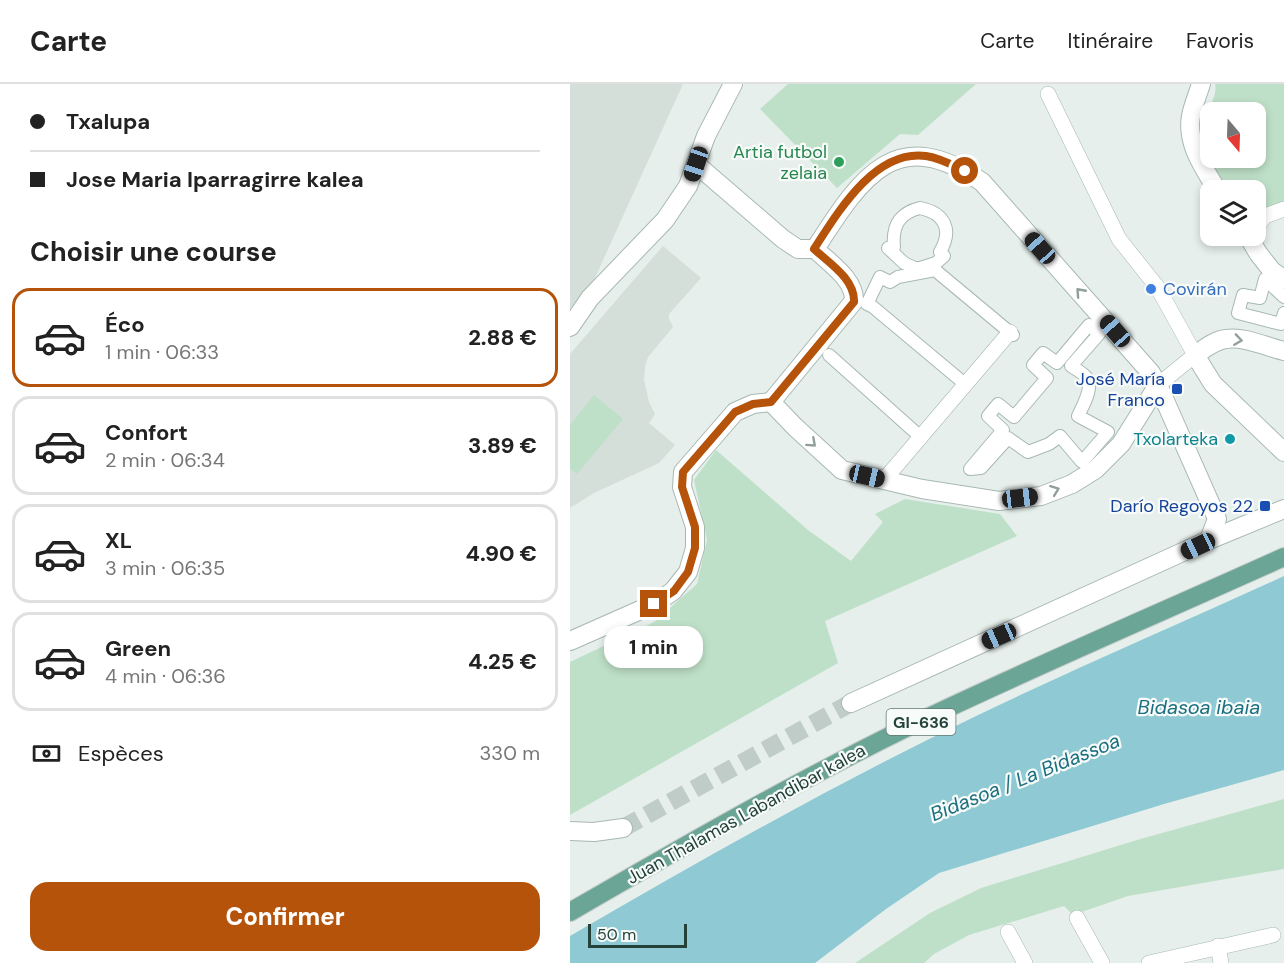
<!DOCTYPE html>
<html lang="fr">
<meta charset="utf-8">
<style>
body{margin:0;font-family:"DM Sans",sans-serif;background:#f6f6f6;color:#222;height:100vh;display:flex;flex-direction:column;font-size:22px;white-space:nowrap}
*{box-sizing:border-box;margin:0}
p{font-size:20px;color:#767676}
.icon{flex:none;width:33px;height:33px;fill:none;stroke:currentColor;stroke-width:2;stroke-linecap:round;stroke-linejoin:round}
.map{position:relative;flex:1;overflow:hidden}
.panel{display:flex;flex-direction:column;background:#fff;width:570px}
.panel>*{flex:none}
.banner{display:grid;align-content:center;height:132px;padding:0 30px;background:#fff}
.needle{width:39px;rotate:161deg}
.controls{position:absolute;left:630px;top:18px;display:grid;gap:12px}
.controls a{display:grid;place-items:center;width:66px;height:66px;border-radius:12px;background:#fff;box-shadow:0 3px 9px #0003;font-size:30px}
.scale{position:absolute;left:18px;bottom:15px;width:99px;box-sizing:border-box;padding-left:6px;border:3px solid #24423a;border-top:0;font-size:16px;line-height:21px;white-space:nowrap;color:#24423a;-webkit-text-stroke:4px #f7fbf9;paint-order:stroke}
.end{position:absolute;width:27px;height:27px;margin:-14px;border:8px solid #b45309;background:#fff;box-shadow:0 0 0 3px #fff}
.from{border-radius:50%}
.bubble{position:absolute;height:42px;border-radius:18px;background:#fff;box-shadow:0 3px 9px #0003;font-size:20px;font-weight:800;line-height:42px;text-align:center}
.car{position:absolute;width:18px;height:36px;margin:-18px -9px;border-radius:8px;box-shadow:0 0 4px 2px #0007;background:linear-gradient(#222 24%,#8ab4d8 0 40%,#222 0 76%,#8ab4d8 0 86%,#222 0)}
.banner b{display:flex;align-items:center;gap:21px;height:57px;font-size:22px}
.banner b+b{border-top:2px solid #e0e0e0}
.banner i{width:15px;height:15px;background:#222}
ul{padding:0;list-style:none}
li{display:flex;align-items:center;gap:18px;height:99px;margin:0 12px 9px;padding:0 18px;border:3px solid #e0e0e0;border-radius:18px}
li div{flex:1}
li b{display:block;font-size:22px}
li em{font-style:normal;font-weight:800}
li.active{border-color:#b45309}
li>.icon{width:54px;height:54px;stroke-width:1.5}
h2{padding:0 30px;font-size:27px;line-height:72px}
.pay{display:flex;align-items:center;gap:15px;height:66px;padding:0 30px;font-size:22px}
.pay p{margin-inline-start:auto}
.cta{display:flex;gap:12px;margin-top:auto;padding:12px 30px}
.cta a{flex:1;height:69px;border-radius:18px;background:#b45309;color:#fff;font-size:24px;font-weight:800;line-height:69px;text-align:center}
header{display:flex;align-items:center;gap:36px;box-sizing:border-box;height:84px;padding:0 30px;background:#fff;border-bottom:2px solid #e0e0e0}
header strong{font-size:28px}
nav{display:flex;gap:33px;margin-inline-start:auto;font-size:21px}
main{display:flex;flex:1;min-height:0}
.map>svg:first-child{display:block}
</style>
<header>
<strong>Carte</strong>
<nav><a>Carte</a><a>Itinéraire</a><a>Favoris</a></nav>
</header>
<main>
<section class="panel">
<div class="banner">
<b><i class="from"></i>Txalupa</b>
<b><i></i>Jose Maria Iparragirre kalea</b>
</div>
<h2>Choisir une course</h2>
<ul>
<li class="active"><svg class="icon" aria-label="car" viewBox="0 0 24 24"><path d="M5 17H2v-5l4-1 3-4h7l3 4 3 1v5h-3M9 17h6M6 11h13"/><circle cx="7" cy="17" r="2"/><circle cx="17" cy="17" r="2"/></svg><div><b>Éco</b><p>1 min · 06:33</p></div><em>2.88 €</em></li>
<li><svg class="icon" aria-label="car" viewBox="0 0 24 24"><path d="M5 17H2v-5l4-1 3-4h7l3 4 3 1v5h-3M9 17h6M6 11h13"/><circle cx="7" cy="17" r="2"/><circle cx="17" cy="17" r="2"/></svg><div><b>Confort</b><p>2 min · 06:34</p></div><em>3.89 €</em></li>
<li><svg class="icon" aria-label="car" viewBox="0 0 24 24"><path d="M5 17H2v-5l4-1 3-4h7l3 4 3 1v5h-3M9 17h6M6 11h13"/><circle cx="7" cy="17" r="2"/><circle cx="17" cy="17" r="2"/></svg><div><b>XL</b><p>3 min · 06:35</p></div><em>4.90 €</em></li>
<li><svg class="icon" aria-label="car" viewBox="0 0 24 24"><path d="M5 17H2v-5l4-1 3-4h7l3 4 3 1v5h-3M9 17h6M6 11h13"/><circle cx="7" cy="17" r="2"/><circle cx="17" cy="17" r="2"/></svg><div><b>Green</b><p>4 min · 06:36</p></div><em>4.25 €</em></li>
</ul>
<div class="pay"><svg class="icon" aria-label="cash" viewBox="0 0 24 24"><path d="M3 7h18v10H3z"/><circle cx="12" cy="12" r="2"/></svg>Espèces<p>330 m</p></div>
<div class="cta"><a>Confirmer</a></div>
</section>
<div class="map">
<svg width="714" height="879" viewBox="0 0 714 879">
<rect width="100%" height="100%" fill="#e6efeb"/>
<g fill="#d4dfda">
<path d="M0,0H113L19,207L0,230Z"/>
<path d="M93,162L131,194L99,230V235L103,243L78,273L75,283L74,296L79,318L85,330L79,339L105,361L89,379L24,409L0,424V270Z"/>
</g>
<g fill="#bfe0c8" fill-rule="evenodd">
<path d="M218,0H406L348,51L330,50L267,104L190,25Z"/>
<path d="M645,0H714V133L688,134L686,131V106H659C646,94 631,55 635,36C637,24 648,12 645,0ZM640,28H686V74H640Z"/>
<path d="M24,311L53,335L7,390L0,385V341Z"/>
<path d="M146,366L238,446L281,477L313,438L305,430L335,415L430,430L447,452L255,537L268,579L0,731V578L84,538L127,500L137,456L124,396Z"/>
<path d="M714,715V785L558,812L503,831L494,822L399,851L364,870L354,879H285L360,829L411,804L567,756Z"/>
</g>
<path fill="#8ec9d4" d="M714,492V686L594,720L369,789L316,825L245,879H0V852C131,776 263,701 400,635C503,585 609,540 714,492Z"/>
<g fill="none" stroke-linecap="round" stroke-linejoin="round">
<path stroke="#bfccc8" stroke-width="18" stroke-dasharray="18 9" stroke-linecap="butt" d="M53,744L281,619"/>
<g stroke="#a8b8b2" stroke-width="14">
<g id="pedestrian">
<path d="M350,124C375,129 383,146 370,168L374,172L366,179L347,185L334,179L318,164L324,163C322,142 329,129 350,124Z"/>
<path d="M714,213L695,195L690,214L673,211L668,229L711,240L714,229"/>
<path d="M519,241L529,250L501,282C506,285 514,290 517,294C524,304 512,323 508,332L538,348L512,378L490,352L479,360L458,368L438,354L411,384L400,385L433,346L418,332L428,320L444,333L477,294L463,281L473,269L487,279Z"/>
<path d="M259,271L345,348"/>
<path d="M395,300L303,223L297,220L310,193L320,198L328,193L365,186L443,251"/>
</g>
</g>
<g stroke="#a8b8b2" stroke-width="16">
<g id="minor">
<path d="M478,10L549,155L588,204L625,271L588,301"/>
<path d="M686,144L695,132L714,125"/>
<path d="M314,396L440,248"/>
<path d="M507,834L532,879"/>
<path d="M438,848L455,879"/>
<path d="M648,862L651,879"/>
<path d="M579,879L703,851"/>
</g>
</g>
<g stroke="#a8b8b2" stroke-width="20">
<g id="tertiary">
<path d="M631,0C628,10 623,21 621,32C616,60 634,84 647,106"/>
<path d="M126,80L213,155L228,165H245"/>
<path d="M678,152L688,169L702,187L714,195"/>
<path d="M245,165C291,94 325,38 412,98L581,289L588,301L645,430L647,435L639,456"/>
<path d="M0,243L20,214L95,136L118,102L136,52L163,0"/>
<path d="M714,267C697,263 674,252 656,255C645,256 634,265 625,271L643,300L714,368"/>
<path d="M201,318L225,343L272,386L352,405L429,417L471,412L502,400L526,385L551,360L588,301"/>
<path d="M0,557L84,520L103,507L118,488L125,464V443L112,403L113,388L165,328L183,320L201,318L284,217C285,195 259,179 245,165"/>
<path d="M281,619L639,456L714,425"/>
<path d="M0,747L24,748L53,744"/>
</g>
</g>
<g stroke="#c2cac8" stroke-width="20">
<path id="primary" d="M0,828C112,763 225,698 342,641C465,582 590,529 714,473"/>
</g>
<use href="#pedestrian" stroke="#fff" stroke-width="12"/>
<use href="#minor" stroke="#fff" stroke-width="15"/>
<use href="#tertiary" stroke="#fff" stroke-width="18"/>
<use href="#primary" stroke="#6aa596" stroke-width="18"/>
</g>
<defs><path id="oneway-chevron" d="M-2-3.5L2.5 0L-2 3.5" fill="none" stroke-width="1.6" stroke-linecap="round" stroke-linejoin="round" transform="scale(1.5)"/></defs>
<g stroke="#92a09c">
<use href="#oneway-chevron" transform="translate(510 208) rotate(-132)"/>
<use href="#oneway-chevron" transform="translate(668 256) rotate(8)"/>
<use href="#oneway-chevron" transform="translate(242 359) rotate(42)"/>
<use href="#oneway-chevron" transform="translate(485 406) rotate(-21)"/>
</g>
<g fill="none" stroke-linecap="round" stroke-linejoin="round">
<path stroke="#b45309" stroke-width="8" d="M84,520L104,507L118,488L125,464V443L112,403L113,388L165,328L183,320L201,318L284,218C285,195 259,179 244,165C268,128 305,65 356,72C370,74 383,81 395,87"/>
</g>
<circle fill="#2e9e5b" stroke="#f7fbf9" stroke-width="2" cx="269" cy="78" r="6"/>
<circle fill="#3f7fe0" stroke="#f7fbf9" stroke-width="2" cx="581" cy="205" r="6"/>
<g fill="#1a4fb4" stroke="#f7fbf9" stroke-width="2">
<rect x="601" y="299" width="12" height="12" rx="3"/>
<rect x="689" y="416" width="12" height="12" rx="3"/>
</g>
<circle fill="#0f9aa8" stroke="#f7fbf9" stroke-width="2" cx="660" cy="355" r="6"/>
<g text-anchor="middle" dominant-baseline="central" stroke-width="4.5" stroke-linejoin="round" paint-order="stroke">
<rect fill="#f7fbf9" stroke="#637a73" stroke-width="1.5" x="316.5" y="625" width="69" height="26" rx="4.5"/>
<g font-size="16" font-weight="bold" fill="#24423a">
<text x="351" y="638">GI-636</text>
</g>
<g font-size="18" fill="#27864d" stroke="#f7fbf9" text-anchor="end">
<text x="257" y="68">Artia futbol<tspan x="257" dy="21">zelaia</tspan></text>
</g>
<g font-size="18" fill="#366cbe" stroke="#f7fbf9" text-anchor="start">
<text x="593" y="205">Covirán</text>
</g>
<g font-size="18" fill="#164399" stroke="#f7fbf9" text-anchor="end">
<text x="595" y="295">José María<tspan x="595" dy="21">Franco</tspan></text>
<text x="683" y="422">Darío Regoyos 22</text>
</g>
<g font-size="18" fill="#0d838f" stroke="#f7fbf9" text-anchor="end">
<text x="648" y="355">Txolarteka</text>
</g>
<g font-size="18" fill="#24423a" stroke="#f7fbf9">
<text transform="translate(176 730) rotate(-29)">Juan Thalamas Labandibar kalea</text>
</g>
<g font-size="20" font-style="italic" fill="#1c6f80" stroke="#f7fbf9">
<text x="629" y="623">Bidasoa ibaia</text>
<text transform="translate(455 693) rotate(-22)">Bidasoa / La Bidassoa</text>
</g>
</g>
</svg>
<div class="controls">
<a><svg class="needle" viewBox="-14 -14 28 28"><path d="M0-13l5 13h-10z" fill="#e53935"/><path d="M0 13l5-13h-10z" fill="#767676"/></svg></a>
<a><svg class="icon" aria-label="layers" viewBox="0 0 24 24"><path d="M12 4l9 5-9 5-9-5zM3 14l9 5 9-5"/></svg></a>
</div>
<div class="scale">50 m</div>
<i class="end from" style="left:395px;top:87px"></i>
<i class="end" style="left:84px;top:520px"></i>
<div class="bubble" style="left:34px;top:542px;width:99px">1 min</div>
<i class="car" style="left:126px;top:80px;rotate:199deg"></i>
<i class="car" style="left:470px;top:164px;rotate:318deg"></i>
<i class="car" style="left:545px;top:247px;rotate:319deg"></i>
<i class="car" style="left:297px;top:392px;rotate:103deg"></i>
<i class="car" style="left:450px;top:414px;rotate:83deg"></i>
<i class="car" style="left:628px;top:462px;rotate:245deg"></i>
<i class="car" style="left:429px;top:552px;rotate:246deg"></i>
</div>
</main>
